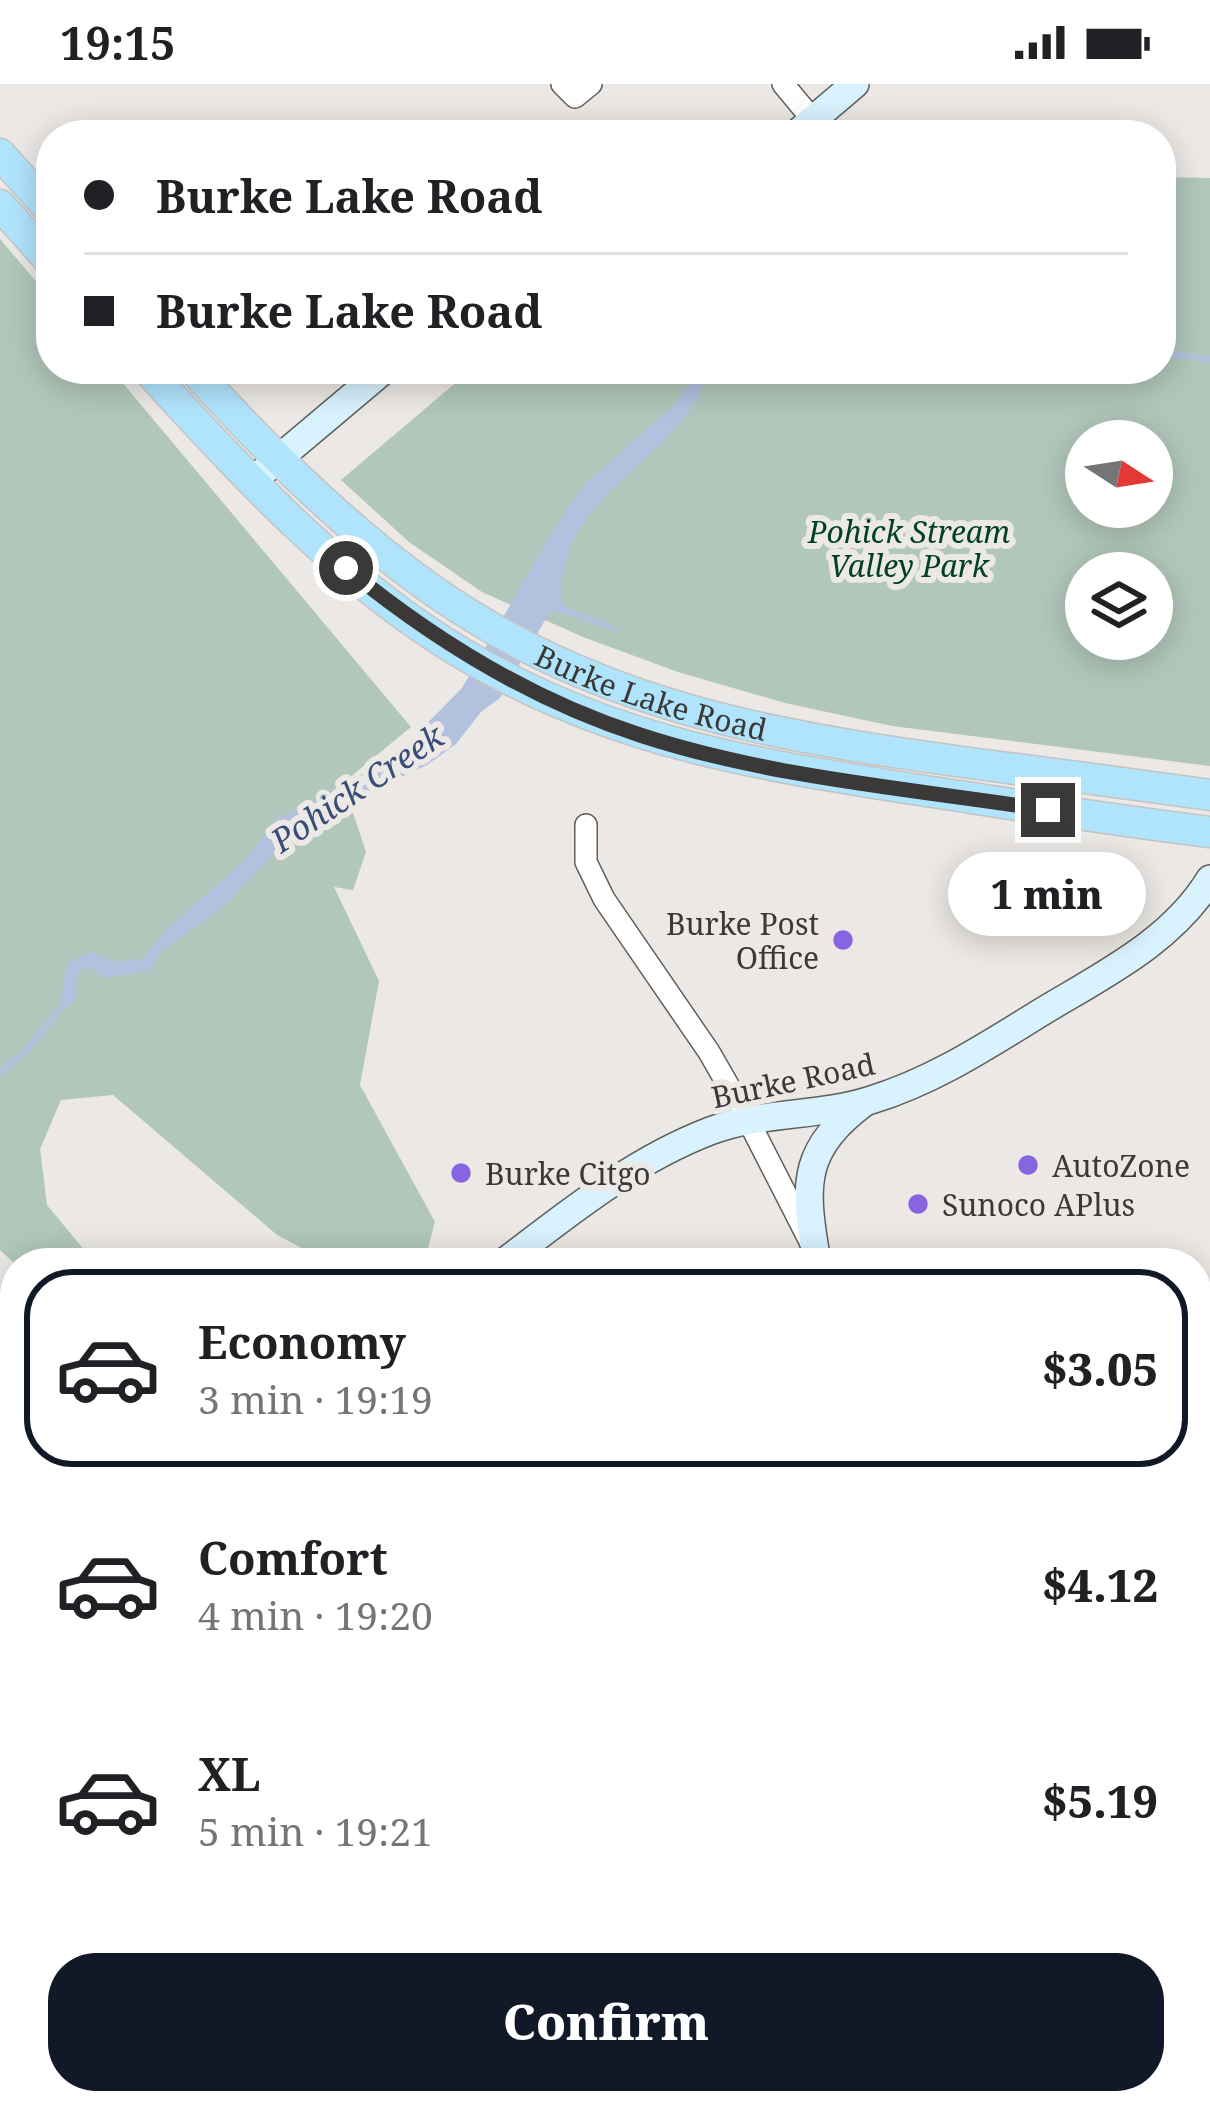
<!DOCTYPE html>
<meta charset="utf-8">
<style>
body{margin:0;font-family:"Noto Serif",serif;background:#f2f2f2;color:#202124;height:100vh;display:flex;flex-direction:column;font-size:45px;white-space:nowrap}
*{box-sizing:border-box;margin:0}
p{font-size:39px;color:#757577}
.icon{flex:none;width:66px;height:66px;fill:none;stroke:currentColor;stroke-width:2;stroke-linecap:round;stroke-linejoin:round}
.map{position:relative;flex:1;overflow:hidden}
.panel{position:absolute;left:0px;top:1164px;width:1212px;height:867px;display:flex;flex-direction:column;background:#fff;border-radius:48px 48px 0 0;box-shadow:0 6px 30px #0003}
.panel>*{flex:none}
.banner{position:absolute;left:36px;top:36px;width:1140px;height:264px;border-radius:48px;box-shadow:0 6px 30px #0003;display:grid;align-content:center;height:264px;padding:0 48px;background:#fff}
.needle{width:78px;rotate:102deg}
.fabs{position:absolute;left:1065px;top:336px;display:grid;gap:24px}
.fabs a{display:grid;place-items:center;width:108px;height:108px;border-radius:50%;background:#fff;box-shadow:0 6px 30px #0003;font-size:60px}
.end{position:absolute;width:54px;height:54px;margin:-27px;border:15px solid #3a3937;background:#fff;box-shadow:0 0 0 6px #fff}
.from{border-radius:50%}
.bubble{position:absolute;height:84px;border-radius:42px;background:#fff;box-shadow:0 6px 30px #0003;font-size:39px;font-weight:800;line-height:84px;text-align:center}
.banner b{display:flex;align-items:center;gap:42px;height:114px;font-size:45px}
.banner b+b{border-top:3px solid #e0e0e0}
.banner i{width:30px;height:30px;background:#202124}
ul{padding:21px 0 0;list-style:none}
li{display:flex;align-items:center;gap:36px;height:198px;margin:0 24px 18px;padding:0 24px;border:6px solid transparent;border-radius:48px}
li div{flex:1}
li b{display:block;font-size:45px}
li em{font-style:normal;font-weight:800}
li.active{border-color:#111827}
li>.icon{width:108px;height:108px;stroke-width:1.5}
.primary-button{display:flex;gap:24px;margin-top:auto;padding:24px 48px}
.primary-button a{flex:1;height:138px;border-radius:48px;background:#111827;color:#fff;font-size:48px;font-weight:800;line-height:138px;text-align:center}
.status{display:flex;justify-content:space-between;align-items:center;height:84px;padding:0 60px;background:#fff;direction:ltr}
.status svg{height:33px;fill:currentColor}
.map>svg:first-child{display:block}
</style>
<div class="status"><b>19:15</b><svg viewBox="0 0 49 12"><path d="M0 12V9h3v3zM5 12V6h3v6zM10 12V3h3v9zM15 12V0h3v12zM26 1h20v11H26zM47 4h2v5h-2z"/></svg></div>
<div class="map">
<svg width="1210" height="2029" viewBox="0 0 1210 2029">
<rect width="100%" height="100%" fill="#ebe8e5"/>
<g fill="#b1c7bb" fill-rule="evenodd">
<path d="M1161,93L1210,94V682L892,642L785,619L678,588L583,553L482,508L409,458L341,396L472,285H1161ZM1086,357H1152V423H1086ZM1086,489H1152V555H1086Z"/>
<path d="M0,155L51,215V285H111L411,643L343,699L366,768L353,806L334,803L379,897L360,1001L435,1138L424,1179H330L277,1151L113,1011L61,1016L40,1065L47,1121L95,1179L15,1180L0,1166Z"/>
<path d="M299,2016H737L727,2029H302Z"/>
</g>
<path fill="#b2c2de" d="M693,285H709C679,386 556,402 561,521L612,541L622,549L555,527L548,531L500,614L481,628L456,660L427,681L334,724L286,758L224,822L159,869L150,887L104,894L91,884L78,887L75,916L57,932L68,879L90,868L117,878L142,875L166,846L245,776L275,736L393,674L462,604L557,440L585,400L675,320L692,296Z"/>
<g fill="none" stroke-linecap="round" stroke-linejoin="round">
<g stroke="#b2c2de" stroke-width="6">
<path d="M1161,269L1210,275"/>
<path d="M0,988L27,966L59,926"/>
</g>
<g stroke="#615f5c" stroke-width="24">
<g id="street">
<path d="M562,0L575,13L591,0"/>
<path d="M783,0L813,36"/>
<path d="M586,741V778L604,815L709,968L748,1036L821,1179"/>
<path d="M1197,1637L1210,1623"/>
<path d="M1197,1769L1210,1786"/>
<path d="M0,1889L15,1876"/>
<path d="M219,2029L231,2016"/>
<path d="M855,2029L866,2016"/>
</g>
</g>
<g stroke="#615f5c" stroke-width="30">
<g id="secondary">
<path d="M795,51L855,0"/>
<path d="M252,397L385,285"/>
<path d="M815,1166C803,1096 805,1063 865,1018"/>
<path d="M503,1179C569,1129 632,1077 710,1047C762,1027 819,1033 871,1016C933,997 985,963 1040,929C1101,892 1172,858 1210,795"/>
<path d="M0,1503L15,1495"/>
</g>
</g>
<g stroke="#c4c4c3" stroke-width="33">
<g id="primary">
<path d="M0,70L51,127"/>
<path d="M0,121L51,178"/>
<path d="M147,285C241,389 342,498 463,570C610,657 748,679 913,705C1012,720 1111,736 1210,748"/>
<path id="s1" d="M193,285C273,374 377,476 480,537C638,633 814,658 993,682C1065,691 1138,701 1210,711"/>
</g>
</g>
<use href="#street" stroke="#fff" stroke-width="21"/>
<use href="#secondary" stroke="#d8f2fe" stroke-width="27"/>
<use href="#primary" stroke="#b0e4fd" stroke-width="30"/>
<g stroke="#514f4d" stroke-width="6" stroke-dasharray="18 9" stroke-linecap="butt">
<path d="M1197,1529L1210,1515"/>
<path d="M1197,1555L1210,1540"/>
<path d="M790,2029L800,2016"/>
</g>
</g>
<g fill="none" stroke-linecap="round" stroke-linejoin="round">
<path stroke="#3a3937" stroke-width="15" d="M346,484C434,556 531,616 640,651C771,694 913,705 1048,726"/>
</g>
<g fill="#8764e0" stroke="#ebe8e5" stroke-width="4.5">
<circle cx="843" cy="856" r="12"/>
<circle cx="1028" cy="1081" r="12"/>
<circle cx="461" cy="1089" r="12"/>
<circle cx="918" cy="1120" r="12"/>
</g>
<g text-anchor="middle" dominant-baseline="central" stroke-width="12" stroke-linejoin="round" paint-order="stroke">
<g font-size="30" font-style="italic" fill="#004029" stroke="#ebe8e5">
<text x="909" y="447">Pohick Stream<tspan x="909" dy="34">Valley Park</tspan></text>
</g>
<g font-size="30" fill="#3a3937" stroke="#ebe8e5">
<text stroke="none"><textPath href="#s1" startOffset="570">Burke Lake Road</textPath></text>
<text transform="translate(793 996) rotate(-12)">Burke Road</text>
</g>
<g font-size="30" fill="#3a3937" stroke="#ebe8e5" text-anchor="start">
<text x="819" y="839" text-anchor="end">Burke Post<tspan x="819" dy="34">Office</tspan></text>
<text x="1052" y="1081">AutoZone</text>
<text x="485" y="1089">Burke Citgo</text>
<text x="942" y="1120">Sunoco APlus</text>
</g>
<g font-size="33" font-style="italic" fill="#394e77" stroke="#ebe8e5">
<text transform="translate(357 704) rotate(-34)">Pohick Creek</text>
</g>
</g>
</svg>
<div class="fabs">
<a><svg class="needle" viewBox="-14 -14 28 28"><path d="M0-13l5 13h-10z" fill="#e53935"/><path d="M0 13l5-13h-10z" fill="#757577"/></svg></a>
<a><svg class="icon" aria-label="layers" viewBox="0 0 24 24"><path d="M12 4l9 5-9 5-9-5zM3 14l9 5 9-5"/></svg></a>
</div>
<i class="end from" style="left:346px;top:484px"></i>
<i class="end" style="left:1048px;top:726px"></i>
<div class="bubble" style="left:948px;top:768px;width:198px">1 min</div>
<div class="banner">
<b><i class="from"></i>Burke Lake Road</b>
<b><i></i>Burke Lake Road</b>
</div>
<section class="panel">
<ul>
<li class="active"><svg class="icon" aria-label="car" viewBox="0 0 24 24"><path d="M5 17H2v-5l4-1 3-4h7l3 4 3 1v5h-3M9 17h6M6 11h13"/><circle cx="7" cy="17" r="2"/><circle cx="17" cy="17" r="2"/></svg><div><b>Economy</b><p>3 min · 19:19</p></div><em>$3.05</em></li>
<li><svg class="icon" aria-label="car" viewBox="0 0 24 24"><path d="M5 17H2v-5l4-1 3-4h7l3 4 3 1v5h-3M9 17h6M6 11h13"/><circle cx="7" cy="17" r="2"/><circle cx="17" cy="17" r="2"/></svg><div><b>Comfort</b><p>4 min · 19:20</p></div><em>$4.12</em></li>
<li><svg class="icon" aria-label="car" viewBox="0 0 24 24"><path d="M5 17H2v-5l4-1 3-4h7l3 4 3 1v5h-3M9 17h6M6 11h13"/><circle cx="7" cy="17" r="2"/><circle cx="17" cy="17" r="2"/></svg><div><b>XL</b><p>5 min · 19:21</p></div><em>$5.19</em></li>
</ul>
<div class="primary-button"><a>Confirm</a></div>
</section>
</div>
